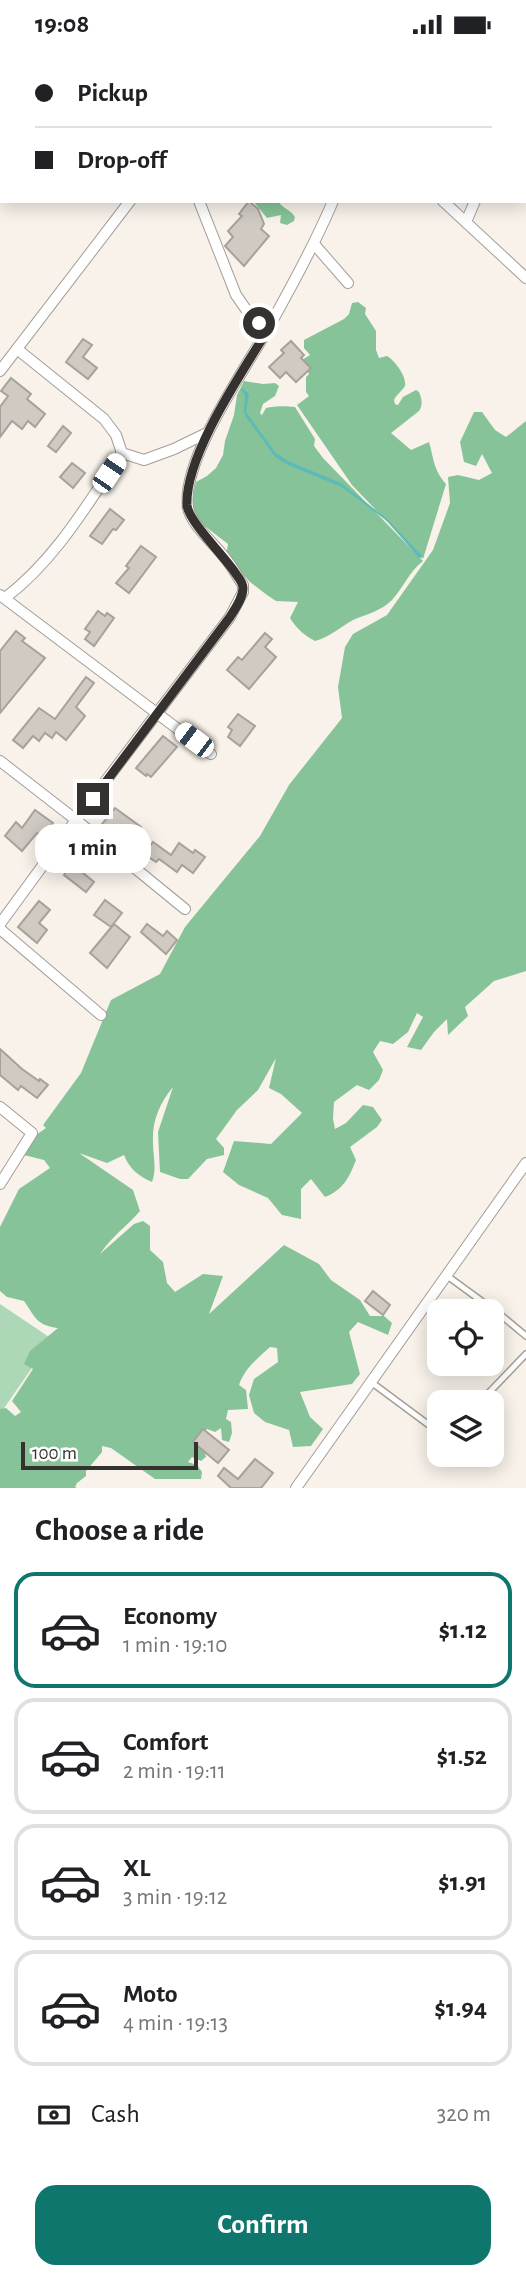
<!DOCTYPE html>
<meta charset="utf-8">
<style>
body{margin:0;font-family:"Alegreya Sans",sans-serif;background:#f6f6f6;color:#202124;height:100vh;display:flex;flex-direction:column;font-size:26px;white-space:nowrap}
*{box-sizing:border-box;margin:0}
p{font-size:23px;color:#757577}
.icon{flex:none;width:38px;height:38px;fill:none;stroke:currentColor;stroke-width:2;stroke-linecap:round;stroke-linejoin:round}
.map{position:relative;height:1439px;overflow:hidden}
.drawer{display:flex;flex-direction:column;background:#fff;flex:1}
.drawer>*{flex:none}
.top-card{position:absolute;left:0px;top:0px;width:527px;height:154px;box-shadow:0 4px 18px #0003;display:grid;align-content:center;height:154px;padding:0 35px;background:#fff}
.controls{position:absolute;left:427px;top:1250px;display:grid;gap:14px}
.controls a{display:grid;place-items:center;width:77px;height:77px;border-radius:14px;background:#fff;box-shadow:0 4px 18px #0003;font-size:35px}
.scale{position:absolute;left:21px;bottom:18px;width:177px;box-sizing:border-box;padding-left:7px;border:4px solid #34312f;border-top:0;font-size:19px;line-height:24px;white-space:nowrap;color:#34312f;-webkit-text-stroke:5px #fff;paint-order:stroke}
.end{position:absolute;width:32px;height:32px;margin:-16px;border:9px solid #34312f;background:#fff;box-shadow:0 0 0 4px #fff}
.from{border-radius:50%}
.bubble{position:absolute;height:49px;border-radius:21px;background:#fff;box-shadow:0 4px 18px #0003;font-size:23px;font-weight:600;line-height:49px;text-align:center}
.car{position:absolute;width:21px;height:42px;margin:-21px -10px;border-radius:9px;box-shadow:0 0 5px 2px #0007;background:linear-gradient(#fff 24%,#345 0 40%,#fff 0 76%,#345 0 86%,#fff 0)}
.top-card b{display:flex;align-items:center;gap:24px;height:66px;font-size:26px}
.top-card b+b{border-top:2px solid #e0e0e0}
.top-card i{width:18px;height:18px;background:#202124}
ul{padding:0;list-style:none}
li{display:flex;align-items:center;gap:21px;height:116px;margin:0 14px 10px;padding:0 21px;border:4px solid #e0e0e0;border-radius:21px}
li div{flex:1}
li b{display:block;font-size:26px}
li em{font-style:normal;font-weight:600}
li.current{border-color:#0f766e}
li>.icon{width:63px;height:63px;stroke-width:1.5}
h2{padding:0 35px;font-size:32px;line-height:84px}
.pay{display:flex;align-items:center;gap:18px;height:77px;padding:0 35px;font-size:26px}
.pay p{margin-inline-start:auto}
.cta{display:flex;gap:14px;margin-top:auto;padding:14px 35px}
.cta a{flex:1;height:80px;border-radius:21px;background:#0f766e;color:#fff;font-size:28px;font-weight:600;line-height:80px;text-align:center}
.status{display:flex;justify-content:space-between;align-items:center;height:49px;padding:0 35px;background:#fff;direction:ltr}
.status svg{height:19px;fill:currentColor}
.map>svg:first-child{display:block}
</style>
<div class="status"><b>19:08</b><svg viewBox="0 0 49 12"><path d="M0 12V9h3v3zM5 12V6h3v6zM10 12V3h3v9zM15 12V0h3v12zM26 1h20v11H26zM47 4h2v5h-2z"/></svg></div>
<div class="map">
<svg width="526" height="1439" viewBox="0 0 526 1439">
<rect width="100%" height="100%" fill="#f8f2ea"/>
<path fill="#acd8b7" d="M0,1255L52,1290L0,1365Z"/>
<g fill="#87c398">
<path d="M253,152H278C283,160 290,160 295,168L294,172L287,176L280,174L281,166L267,169Z"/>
<path d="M358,253L366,259L365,265L376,282V301L379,309L387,307C394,311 407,327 405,337C403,341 396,346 394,351L395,355L398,356L403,348L416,341L419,343C422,350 423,356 419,362L391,384L411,401L429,393C434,410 433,420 446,435L423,510L352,436L297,356L309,347L306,343V328L309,325L302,311L310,306L304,299V291L344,270L349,265L352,254Z"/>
<path d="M244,332L263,335L275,334L279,337L275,347L263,355L260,364L262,366L266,359C274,357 286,357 295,358L315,390L314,397L323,409L423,512C408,524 404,538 392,551C381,562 367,565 353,571C340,578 330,588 315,592C304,586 297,580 290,569L298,553L276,552L267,546L250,533L226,507L228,495L206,478L197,477L192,464L185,465L181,458L193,447L196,433L207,427L216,419L223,406L225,392L234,366L237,346Z"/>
<path d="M474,363H482L495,381L506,388L526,372V922L494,932L465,958L468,967L448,986L447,970L434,983L421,1001L407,998L423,968L417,964L408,983L393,995L380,992L373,1003L383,1021L379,1031L369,1041L357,1036L334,1053L333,1070L335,1080L346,1074L363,1056L373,1058L382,1071L377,1078L350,1098L356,1111C349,1129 343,1141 325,1148L311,1130L301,1140V1170L282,1166L268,1149L239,1136L223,1123L234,1092L271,1095L302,1064L281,1045L269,1039L276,1009L258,1041L237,1061L216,1090L224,1099V1106L207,1110L188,1130H180L160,1123L158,1083L173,1038C159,1055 152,1072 153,1094C153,1107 157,1120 152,1133C138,1127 129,1119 124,1106L107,1114L79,1104L133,1141L140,1162C127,1177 111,1188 100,1205L134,1175L143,1172L150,1177V1201L163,1213L167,1234L175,1243L203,1225L223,1227L209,1265L284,1196L319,1215L331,1231L360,1251L370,1267H384L392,1274L388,1286L358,1273L349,1283L360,1325L352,1335L300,1343L310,1368L323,1380L311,1397L293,1398L289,1381L265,1373L254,1364L249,1346L254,1330L278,1313L277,1299L270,1298C257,1310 245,1319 239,1336L246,1341L248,1360L228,1361L226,1370L231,1373L232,1384L229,1393L222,1391L221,1379L215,1383L207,1380L197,1390L204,1400L206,1408L201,1412L192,1408L188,1413L197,1416L202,1423L201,1430H155L111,1399L102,1397V1403L86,1422V1427L77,1434L75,1438L77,1439H0V1360L6,1359L15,1367L21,1363L12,1352L33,1320L24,1315L30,1302L58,1279C36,1276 36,1269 24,1252L7,1248L0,1242V1178L19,1140L50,1119L44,1111L24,1106L36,1086L46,1079L43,1076L81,1024L111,951L160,925L185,878L260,787L289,736L342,669L338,638L345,598L353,585L387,566L433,501L450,454L448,428L458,426L479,431L492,424L482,405L476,417L464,413L460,393Z"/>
</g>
<path fill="#5eb9b9" d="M243,340L249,345L246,363L276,404L288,412L341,434L386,469L423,508L419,509L387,472L342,438L288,416L275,408L246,368L244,363L245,346L241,341Z"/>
<g fill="#d0cac3" stroke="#a6a19a" stroke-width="2">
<path d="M249,152L258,160L264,175L261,180L269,187L244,217L225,197L233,188L228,182L242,167L239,165Z"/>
<path d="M83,290L92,296L83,308L97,319L88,330L66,313Z"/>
<path d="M291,292L304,306L301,309L311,319L296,333L286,323L280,329L269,318L284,304L281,301Z"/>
<path d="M11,329L31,345L27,350L45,365L35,378L28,372L22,380L12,372L0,388V358L8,347L1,342Z"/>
<path d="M63,377L71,384L56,403L48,397Z"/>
<path d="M72,414L85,424L73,439L60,428Z"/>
<path d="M110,460L124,471L116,481L113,480L102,495L90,487Z"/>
<path d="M141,497L156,508L129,544L116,534L129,519L126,517Z"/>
<path d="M98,562L105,567L107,564L114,569L94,597L85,590L90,583L85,580Z"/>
<path d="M16,582L25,589L22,592L45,609L0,664V602Z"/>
<path d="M265,584L272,590L265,598L276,608L249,640L227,621L238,608L242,611Z"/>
<path d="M86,628L94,634L76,658L85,667L66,691L56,683L52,689L45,684L39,692L33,687L23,699L13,691L39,659L55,670Z"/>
<path d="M238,665L255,677L240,697L228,688L232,681L228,678Z"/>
<path d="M163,687L177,698L151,728L147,725L146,727L136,719Z"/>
<path d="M115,759L141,778L131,790L122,783L118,787L102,775Z"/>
<path d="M35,761L53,774L43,788L37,784L22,802L5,787L16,773L22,779Z"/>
<path d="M153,793L171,806L179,794L193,804L195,801L205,808L193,824L182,816L177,823L159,810L156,813L144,805Z"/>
<path d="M72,815L94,833L86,843L64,826Z"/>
<path d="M105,851L122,864L111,878L94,866Z"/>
<path d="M39,852L50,861L39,874L47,881L37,894L18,878Z"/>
<path d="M114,875L130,888L107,919L90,904Z"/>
<path d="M147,875L163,887L167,882L177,891L166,905L141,883Z"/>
<path d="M0,1000L22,1020L39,1032L40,1030L48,1036L37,1049L21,1037L18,1041L0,1026Z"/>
<path d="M373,1242L390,1256L383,1266L365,1252Z"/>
<path d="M203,1380L229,1401L218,1414L193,1393Z"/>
<path d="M255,1410L273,1424L261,1439H231L218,1427L224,1419L238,1430Z"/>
</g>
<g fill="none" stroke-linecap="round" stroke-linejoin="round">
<g stroke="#a49e97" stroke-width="8">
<g id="lane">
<path d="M109,2L111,0"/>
<path d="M269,2L270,0"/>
<path d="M0,80L2,81"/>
<path d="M446,1226L502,1267L526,1287"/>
<path d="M371,1333L429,1376L439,1380"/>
<path d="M480,1353L526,1305"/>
</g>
</g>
<g stroke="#a49e97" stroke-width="12">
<g id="street">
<path d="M137,0L138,2"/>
<path d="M172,2L173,0"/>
<path d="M396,2L397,0"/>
<path d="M525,45L526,43"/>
<path d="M525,92H526"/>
<path d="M199,152L236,246L252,269L269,279"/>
<path d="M443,152L526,229"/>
<path d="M466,173L475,152"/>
<path d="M314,195L348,234"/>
<path d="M17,300L104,370L116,386L122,404L144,411L174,400L207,384"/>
<path d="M0,322L130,152"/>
<path d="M0,546L211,705"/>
<path d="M5,549C55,511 87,456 122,404"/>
<path d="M0,712L76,771L185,860"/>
<path d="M0,875L76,771L230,568L243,543V536C237,527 232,517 225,509C215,495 190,475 188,458C181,410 247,318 270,276C293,235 315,195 333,152"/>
<path d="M0,880L101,966"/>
<path d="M0,1058L32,1084L0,1135"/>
<path d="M296,1439L526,1114"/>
</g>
</g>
<use href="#lane" stroke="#fff" stroke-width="5"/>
<use href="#street" stroke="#fff" stroke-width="10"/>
</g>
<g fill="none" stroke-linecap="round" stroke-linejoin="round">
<path stroke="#34312f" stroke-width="9" d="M93,750L230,568C235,560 243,549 243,539C243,534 239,529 236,525C226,509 188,472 187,456C185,406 243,322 269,279L259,274"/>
</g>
</svg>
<div class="controls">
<a><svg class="icon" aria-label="locate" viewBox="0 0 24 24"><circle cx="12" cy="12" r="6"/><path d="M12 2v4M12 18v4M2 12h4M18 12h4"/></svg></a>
<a><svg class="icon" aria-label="layers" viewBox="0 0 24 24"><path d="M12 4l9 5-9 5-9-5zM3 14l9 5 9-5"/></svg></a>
</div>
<div class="scale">100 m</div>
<i class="end from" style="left:259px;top:274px"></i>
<i class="end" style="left:93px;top:750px"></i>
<div class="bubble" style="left:35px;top:775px;width:116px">1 min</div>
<i class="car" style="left:109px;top:424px;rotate:34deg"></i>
<i class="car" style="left:194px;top:691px;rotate:307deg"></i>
<div class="top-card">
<b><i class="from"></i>Pickup</b>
<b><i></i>Drop-off</b>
</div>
</div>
<section class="drawer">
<h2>Choose a ride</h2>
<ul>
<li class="current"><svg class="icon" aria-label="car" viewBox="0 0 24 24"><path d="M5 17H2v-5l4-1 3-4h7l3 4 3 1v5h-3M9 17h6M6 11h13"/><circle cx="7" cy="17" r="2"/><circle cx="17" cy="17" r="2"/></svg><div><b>Economy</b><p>1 min · 19:10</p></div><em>$1.12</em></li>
<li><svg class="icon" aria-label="car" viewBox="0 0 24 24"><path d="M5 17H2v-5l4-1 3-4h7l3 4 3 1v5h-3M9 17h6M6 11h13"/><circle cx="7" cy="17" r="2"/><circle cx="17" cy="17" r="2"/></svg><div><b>Comfort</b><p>2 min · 19:11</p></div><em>$1.52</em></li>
<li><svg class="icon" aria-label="car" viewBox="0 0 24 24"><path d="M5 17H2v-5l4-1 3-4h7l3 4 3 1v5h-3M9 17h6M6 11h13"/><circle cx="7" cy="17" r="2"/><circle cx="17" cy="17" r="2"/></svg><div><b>XL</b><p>3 min · 19:12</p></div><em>$1.91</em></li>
<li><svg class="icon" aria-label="car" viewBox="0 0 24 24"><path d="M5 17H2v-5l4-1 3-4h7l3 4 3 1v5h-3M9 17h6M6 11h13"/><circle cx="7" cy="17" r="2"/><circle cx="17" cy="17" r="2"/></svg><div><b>Moto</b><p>4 min · 19:13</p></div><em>$1.94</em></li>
</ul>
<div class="pay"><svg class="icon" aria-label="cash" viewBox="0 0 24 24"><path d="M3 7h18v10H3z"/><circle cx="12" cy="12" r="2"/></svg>Cash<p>320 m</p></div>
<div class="cta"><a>Confirm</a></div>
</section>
